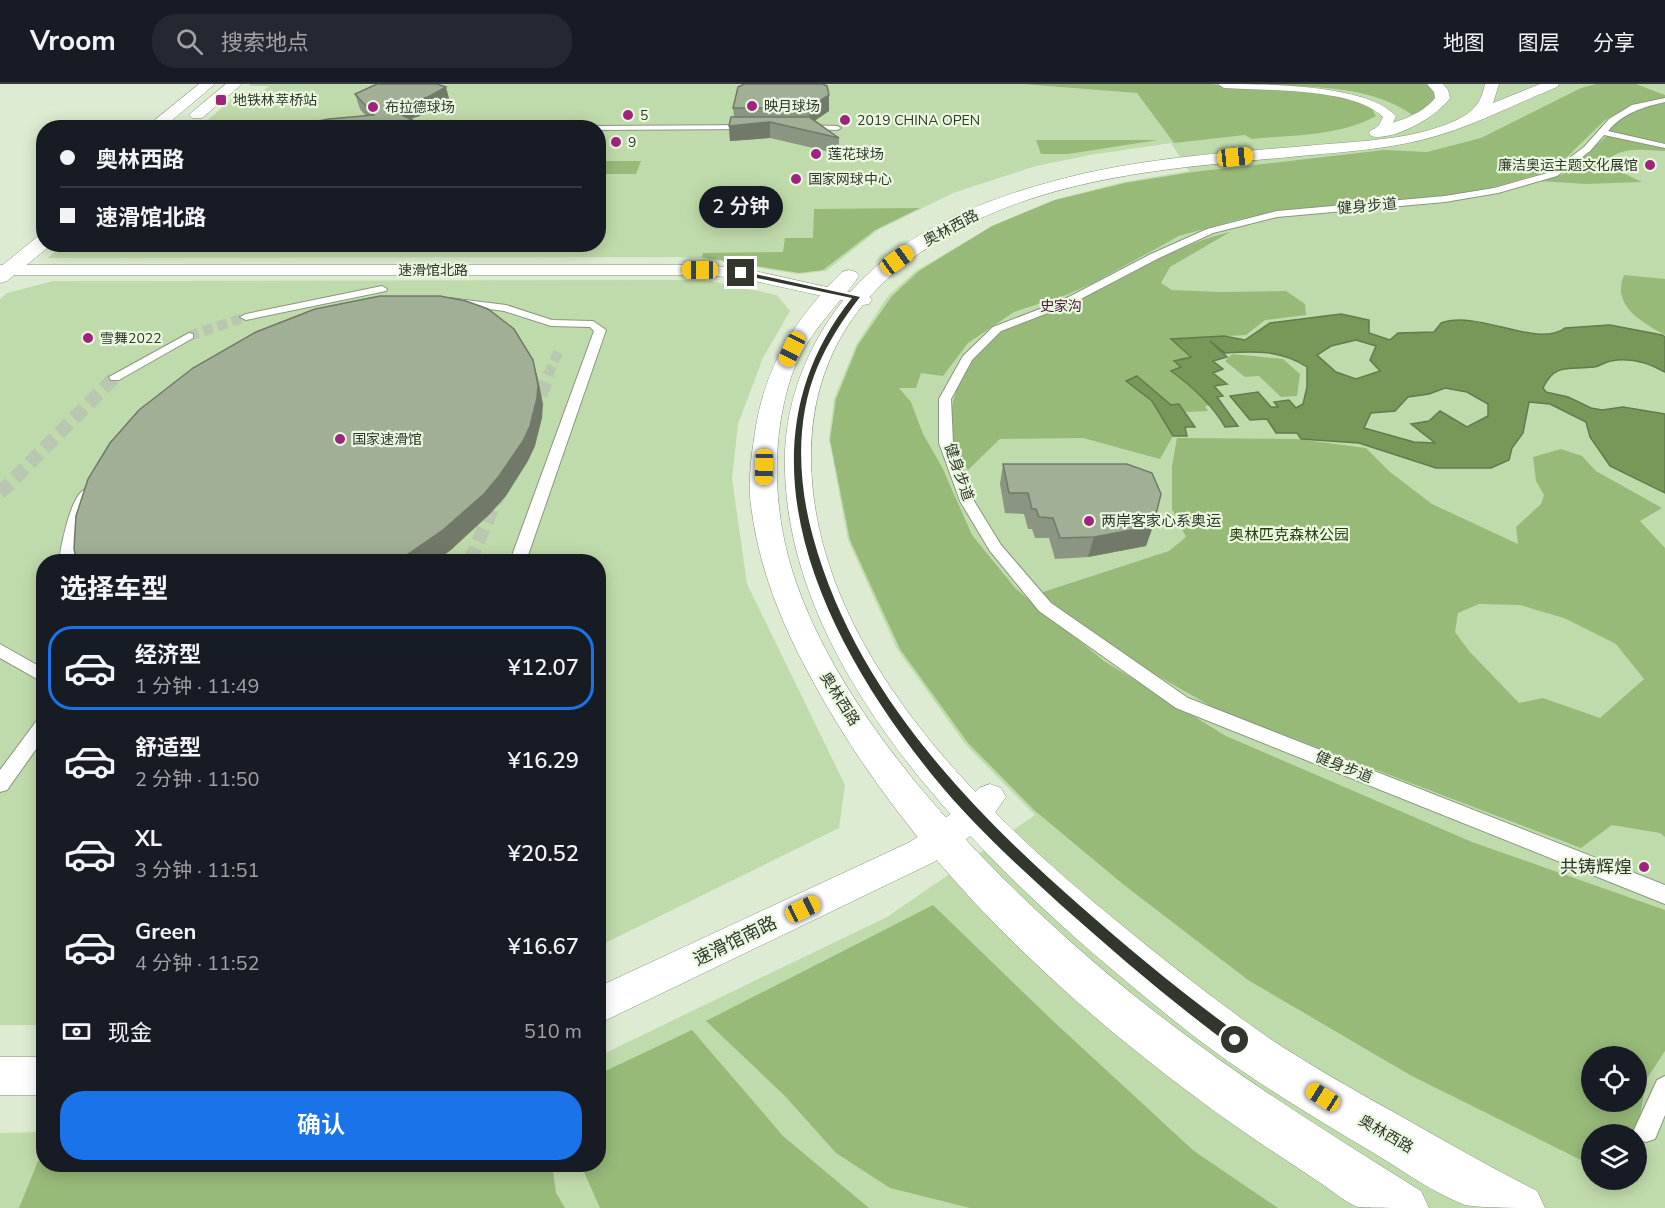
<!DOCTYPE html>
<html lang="zh">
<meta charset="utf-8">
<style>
body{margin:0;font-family:"Nunito Sans","Noto Sans SC",sans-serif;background:#242831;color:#f1f3f6;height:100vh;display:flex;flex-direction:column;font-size:22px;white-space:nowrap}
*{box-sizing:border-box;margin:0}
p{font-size:20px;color:#9ea1a6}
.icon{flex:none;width:33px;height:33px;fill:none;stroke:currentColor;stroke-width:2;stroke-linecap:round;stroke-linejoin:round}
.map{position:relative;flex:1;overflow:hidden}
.drawer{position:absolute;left:36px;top:470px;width:570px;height:618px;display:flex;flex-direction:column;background:#171b24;border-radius:24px;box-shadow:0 3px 15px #0003}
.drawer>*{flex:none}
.hud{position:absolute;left:36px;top:36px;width:570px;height:132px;border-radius:24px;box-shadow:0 3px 15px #0003;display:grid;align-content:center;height:132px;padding:0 24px;background:#171b24}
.fabs{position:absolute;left:1581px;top:962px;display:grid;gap:12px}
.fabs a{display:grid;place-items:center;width:66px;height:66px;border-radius:50%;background:#171b24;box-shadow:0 3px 15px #0003;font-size:30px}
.end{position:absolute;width:27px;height:27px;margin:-14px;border:8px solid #32372d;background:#fff;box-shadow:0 0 0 3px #fff}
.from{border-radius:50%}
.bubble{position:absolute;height:42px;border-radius:21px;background:#171b24;box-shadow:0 3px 15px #0003;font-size:20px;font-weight:600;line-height:42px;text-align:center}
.car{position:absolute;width:18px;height:36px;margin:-18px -9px;border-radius:8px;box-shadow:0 0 4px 2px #0007;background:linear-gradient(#f5c518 24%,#345 0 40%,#f5c518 0 76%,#345 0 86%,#f5c518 0)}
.hud b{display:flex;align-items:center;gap:21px;height:57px;font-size:22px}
.hud b+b{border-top:2px solid #363941}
.hud i{width:15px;height:15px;background:#f1f3f6}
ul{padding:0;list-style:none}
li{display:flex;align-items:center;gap:18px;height:84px;margin:0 12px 9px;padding:0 12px;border:3px solid transparent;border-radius:24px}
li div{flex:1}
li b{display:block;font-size:22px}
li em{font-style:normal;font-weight:600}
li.on{border-color:#1a73e8}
li>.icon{width:54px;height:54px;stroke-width:1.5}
h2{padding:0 24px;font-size:27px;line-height:72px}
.pay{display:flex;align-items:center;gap:15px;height:66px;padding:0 24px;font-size:22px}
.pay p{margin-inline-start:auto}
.button{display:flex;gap:12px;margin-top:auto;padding:12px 24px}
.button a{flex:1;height:69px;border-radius:24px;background:#1a73e8;color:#fff;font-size:24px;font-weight:600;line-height:69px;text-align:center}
header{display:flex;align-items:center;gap:36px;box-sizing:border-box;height:84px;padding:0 30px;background:#171b24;border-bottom:2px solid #363941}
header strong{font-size:28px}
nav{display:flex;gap:33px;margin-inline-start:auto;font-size:21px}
.search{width:420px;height:54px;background:#242831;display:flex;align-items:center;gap:15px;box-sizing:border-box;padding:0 21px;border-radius:24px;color:#9ea1a6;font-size:22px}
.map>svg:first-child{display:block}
</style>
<header>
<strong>Vroom</strong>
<div class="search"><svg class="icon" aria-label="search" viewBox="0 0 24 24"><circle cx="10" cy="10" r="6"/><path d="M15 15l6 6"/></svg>搜索地点</div>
<nav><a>地图</a><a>图层</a><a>分享</a></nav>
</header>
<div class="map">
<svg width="1665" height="1124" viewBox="0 0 1665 1124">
<rect width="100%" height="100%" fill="#dcebd1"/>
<g fill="#c0dbab" fill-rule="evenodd">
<path d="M251,0H1665V1124H0V1049L43,1048L44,1080H598L599,972L887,833L1035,731L966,661L897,565L848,456L829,355L834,315L856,261L888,212L916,187L992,142L1054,116L1124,98L1189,87L1171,59L1090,71L1036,82L953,109L878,146L826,187L799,190L700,174L679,173L48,174L64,160H598V44L200,43L232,15H253L269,2H249ZM1592,972H1636V1017H1592ZM1592,1050H1636V1095H1592Z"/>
<path d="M705,196L777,211L790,227L763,274L738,340L732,395L747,500L845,701L839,744L599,862L598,477H44L43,941H0V215L7,209L53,197Z"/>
</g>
<g fill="#97ba79" fill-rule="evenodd">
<path d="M1023,0H1210L1324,9L1353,14L1370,22L1376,32C1341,52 1292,51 1252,55L1245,51L1174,59L1137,9Z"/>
<path d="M1259,0H1427L1434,7L1436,16L1414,32C1370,0 1311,4 1259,0Z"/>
<path d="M1596,0H1636L1665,11V14L1630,23L1605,36L1566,74L1539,90L1483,106L1432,114L1295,125L1236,136L1179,152L1093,199L1066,211L1014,228L968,259L943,292L921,289L916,304H899L911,318L923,350L942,383L972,451L1016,505L1104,577L1226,652L1472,758L1665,826V967L1646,996L1637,1051L1592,1050L1591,1081L1410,991L1248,896L1124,801L1034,726L968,659L900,565L850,456L830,356L836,315L858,261L892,212L919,187L992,142L1055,116L1125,99L1193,88L1384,66L1427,68L1481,54L1581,4ZM1592,972H1636V1017H1592Z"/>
<path d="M1665,19V59L1609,48C1619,31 1646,22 1665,19Z"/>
<path d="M1608,51L1665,64V67C1643,66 1619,61 1604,80L1642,98L1586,100L1540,97L1564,90Z"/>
<path d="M1036,56H1158L1068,70H1041Z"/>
<path d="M599,77H641L636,90H599Z"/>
<path d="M920,124L875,146L823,186L799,189L702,173L703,169L783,168L785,154H813L814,125Z"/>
<path d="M1230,148L1170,183L1161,199L1172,206L1220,208L1286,207L1305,220L1306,231L1265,236L1246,251L1172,255L1191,273L1174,278L1182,283L1172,287L1192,303L1211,321L1205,322L1208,327L1186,328L1179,320L1171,321L1137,292L1127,297L1152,317L1173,352L1160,375L1083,354L1000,355L968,386C963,378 955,368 953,358C943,316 968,267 1005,246C1034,231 1068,222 1098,207C1142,185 1182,159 1230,148Z"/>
<path d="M1624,191L1665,195V251C1641,238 1611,221 1624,191Z"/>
<path d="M1232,270L1283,275L1300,290L1297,312L1281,313L1259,292L1245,293L1225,277Z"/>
<path d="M1177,354L1297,355L1366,364L1390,388L1432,420L1518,460L1516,443L1541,420L1544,411L1536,397L1533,373L1561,365L1582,372L1596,387L1662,424L1640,437L1665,464V753L1660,749L1612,741L1581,764L1214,624L1116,568L1040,509L1169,467L1186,453L1172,425V382ZM1479,520L1520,521L1564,534L1616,560L1644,595L1600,634L1543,614L1519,619L1469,567L1455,548L1458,529Z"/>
<path d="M933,821L1053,937L1194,1067L1278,1124H970L890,1104L836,1069L784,1011L706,937Z"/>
<path d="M692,946L783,1052L869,1124H600L584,1088L583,1080H598L599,990Z"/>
<path d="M38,1077H43L44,1080H552L556,1109L565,1124H19Z"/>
</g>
<g fill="#779859" stroke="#627b4c" stroke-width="1.5" fill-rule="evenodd">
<path d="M1341,230L1369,236V249L1390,256L1398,249L1434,248L1441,239C1477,225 1537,265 1565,244L1610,241L1662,251L1665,253V288C1649,279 1630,273 1611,277C1604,278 1601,282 1594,283C1571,286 1555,278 1543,304L1546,308L1568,313L1591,324L1602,326L1623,323L1665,330V409L1610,382L1590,353L1586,338L1550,320L1529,318L1523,349L1512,364L1509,376L1491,384H1436L1359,359L1301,355L1297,349H1276L1267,335L1250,336L1230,312L1258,308L1271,323H1278L1274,318L1289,316L1296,324L1303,320L1307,303V283C1282,266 1254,267 1225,269L1210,257L1227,273L1213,277L1223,285L1213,289L1227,300L1214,302L1223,312L1217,313L1238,342L1225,343C1212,320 1193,303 1171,287L1181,283L1174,277L1191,273L1171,255L1224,252L1245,256L1270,239ZM1356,256L1376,262L1370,276L1380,287L1356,295L1336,288L1317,271L1331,262ZM1445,304L1467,308L1488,320V332L1467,343L1440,327L1429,337L1411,340L1435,359L1414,358L1364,344L1371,329L1395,327L1408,313L1429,310Z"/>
<path d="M1137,292L1171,321L1179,320L1195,343H1185L1187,352H1173L1152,317L1126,297Z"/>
</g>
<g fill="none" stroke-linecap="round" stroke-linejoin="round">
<g stroke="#bac7b0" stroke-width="10" stroke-dasharray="10 5" stroke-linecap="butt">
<path d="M189,252L246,233"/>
<path d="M548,291L560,264"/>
</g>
<g stroke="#bac7b0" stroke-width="14" stroke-dasharray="14 7" stroke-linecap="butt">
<path d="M532,330L549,290"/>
<path d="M0,409L115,293"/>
<path d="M470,477L498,411"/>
</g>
<g stroke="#88967e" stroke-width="2">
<g id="pedestrian">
<path d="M1665,14V18C1643,23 1623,29 1608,47L1665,60V64L1604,51L1590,67L1557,92L1498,109L1445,118L1277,133L1213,149L1159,174L1071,220L1001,247L972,276L951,315L953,359L974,417L1001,461L1051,519L1188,614L1665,801V820L1176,624L1039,527L990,467L960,417L939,359V315L963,272L993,243L1063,216L1151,170L1207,145L1277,127L1445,112L1494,104L1551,88L1584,63L1609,35L1632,21Z"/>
<path d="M754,41L755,43L751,45L598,46V44H594L598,42Z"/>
<path d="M803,41L837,42L841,44L837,46L800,45V41Z"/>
<path d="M382,202L387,205L386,207L246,236L240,233L246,230Z"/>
<path d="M449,214L506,221L552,236L593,237L606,246L526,477H510L594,247L590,243L551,242L504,227L445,219V215Z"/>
<path d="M189,249L193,250V254L119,296H111L109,293Z"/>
<path d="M86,405L93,409L76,454L75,477H59C61,462 71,409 86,405Z"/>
<path d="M0,560L44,585V599L0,574Z"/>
<path d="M44,633V654L7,706L0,708V686L38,635Z"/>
<path d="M1665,992V1031L1655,1055L1646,1058L1637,1055L1634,1046L1657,996Z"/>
</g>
</g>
<g stroke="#88967e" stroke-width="1">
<g id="tertiary">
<path d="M1218,0C1263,0 1367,0 1396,32L1390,46L1377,53L1370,49L1379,41L1383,33C1354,3 1265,7 1224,4Z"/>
<path d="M0,181H700L741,184L863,211L869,212L872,216L869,220L863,221L741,194L700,191H0Z"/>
<path d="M990,700L1001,704L1006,713L986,741L934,778L598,940V903L910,758L964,721L979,704Z"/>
<rect x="0" y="973" width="44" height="38"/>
</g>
</g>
<g stroke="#88967e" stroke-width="1">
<g id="secondary">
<path d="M1485,0H1499L1493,19L1540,0H1559L1557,3C1508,23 1460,49 1408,59C1369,67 1329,69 1290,73C1169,84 1040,93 935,159C857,207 811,278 811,372C811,563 981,727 1119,839C1168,879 1217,918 1269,954C1311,982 1354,1006 1397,1030C1444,1057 1490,1083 1537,1107L1545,1124C1523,1124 1483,1124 1465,1121C1434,1109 1405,1088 1377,1071C1308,1030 1239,989 1176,938C1011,806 778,597 785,367C788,300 820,234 869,189C928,134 1009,107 1086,89C1158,73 1233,68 1306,62C1354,57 1421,57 1464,32C1477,24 1482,15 1485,0Z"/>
<path d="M849,186L856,188L859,192C834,227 806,250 791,293C771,355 773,424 792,486C845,656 1032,835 1172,941C1251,1001 1336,1054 1421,1107L1429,1124C1413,1124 1370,1124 1358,1123C1347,1119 1335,1109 1325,1102C1295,1082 1264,1062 1234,1041C1069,924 913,780 815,601C782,542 757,481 750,413C749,394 751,374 754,355C763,285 793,237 842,188Z"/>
</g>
</g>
<g stroke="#88967e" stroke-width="1">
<g id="primary">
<path d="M199,0H215L163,44H145Z"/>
<path d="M226,0H242L202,34H192L189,31L192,28Z"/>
<path d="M44,151V160L51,161L7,197L0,199V183L37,153Z"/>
</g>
</g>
<g stroke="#88967e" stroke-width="1">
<path id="motorway" d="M1427,0H1443L1448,6L1450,14C1438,32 1393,58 1371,52L1369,49L1371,46C1394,38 1420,33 1435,14L1434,8Z"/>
</g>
<use href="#pedestrian" fill="#fff" fill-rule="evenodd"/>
<use href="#tertiary" fill="#fff" fill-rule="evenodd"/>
<use href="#secondary" fill="#fff" fill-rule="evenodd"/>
<use href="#primary" fill="#fff" fill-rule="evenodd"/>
<use href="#motorway" fill="#fff" fill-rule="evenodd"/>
</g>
<g fill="#8a9681">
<path d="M738,3L829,27L815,36L839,54V70L770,54L730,57L729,42L734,33L733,24Z"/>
<path d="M355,10L450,18L432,28L411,35L366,32L360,25Z"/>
<path d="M1003,380L1153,442L1146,462L1088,473L1055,475L1049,454H1035L1032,445H1028L1024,430L1005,429L1000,400Z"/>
</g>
<g fill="#717a69">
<path d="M446,3L450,18L432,28L393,40L388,25Z"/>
<path d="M829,11V27L810,40L809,24Z"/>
<path d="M770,38V54L730,57L729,42Z"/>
<path d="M533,276L538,295L543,320L542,334L535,362L528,377L506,412L490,430L451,466L436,477H398Z"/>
<path d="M1153,442L1146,462L1088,473L1094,453Z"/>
</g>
<g fill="#a1af96" stroke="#717a69" stroke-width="1.5">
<path d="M377,0H437L446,3L428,13L388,25L430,44H288L296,41L329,35L374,31L355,10Z"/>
<path d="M744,0H823L827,2L829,11L809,24H733L738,3Z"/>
<path d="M731,33H809L839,54L770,38L729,42Z"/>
<path d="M380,212H440L466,217L488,225L514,245L533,276L538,301L537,314L530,342L523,357L499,392L484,410L443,446L398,477H76L74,464L76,432L88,395L110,359L139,326L193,284L256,248L315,225Z"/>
<path d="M1003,380H1127L1152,389L1161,410L1153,442L1094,453L1060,454L1053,434L1039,433L1036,425H1032L1028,409H1009Z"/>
</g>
<path fill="#32372d" d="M741,187L860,213C843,235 828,258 817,284C795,337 798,399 813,453C854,603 963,719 1078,820C1130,866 1183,910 1240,951L1242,956L1240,961L1235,963L1230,961C1171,917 1116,870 1061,821C1016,780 971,739 933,692C825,558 728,369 852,214L738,190Z"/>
<g fill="#9e257d" stroke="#e9f8de" stroke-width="2">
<rect x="215" y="10" width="12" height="12" rx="3"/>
<circle cx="752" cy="22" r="6"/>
<circle cx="373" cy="23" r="6"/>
<circle cx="628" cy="31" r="6"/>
<circle cx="845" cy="36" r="6"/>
<circle cx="616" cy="58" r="6"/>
<circle cx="816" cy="70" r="6"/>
<circle cx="1650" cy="81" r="6"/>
<circle cx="796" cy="95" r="6"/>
<circle cx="88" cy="254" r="6"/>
<circle cx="340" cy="355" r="6"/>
<circle cx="1089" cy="437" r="6"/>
<circle cx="1644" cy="783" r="6"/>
</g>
<g text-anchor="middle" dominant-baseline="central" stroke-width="4.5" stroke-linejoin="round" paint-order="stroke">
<g font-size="14" fill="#32372d" stroke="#e9f8de" text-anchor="start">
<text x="233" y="16">地铁林萃桥站</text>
<text x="764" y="22">映月球场</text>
<text x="385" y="23">布拉德球场</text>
<text x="640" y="31">5</text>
<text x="857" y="36">2019 CHINA OPEN</text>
<text x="628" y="58">9</text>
<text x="828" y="70">莲花球场</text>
<text x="1638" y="81" text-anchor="end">廉洁奥运主题文化展馆</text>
<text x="808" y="95">国家网球中心</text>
<text x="100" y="254">雪舞2022</text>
<text x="352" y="355">国家速滑馆</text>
</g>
<g font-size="14" fill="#32372d" stroke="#e9f8de">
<text x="433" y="186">速滑馆北路</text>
</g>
<g font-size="14" fill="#491039" stroke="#e9f8de">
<text x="1061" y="222">史家沟</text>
</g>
<g font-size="15" fill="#32372d" stroke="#e9f8de">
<text transform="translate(1367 122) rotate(-5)">健身步道</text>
<text transform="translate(951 144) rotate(-28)">奥林西路</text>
<text transform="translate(959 388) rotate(71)">健身步道</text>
<text transform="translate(840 615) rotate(58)">奥林西路</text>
<text transform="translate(1344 683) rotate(22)">健身步道</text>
<text transform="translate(1386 1050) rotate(30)">奥林西路</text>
</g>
<g font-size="15" fill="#32372d" stroke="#e9f8de" text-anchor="start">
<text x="1101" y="437">两岸客家心系奥运</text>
</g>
<g font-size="15" fill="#273d0e" stroke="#e9f8de">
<text x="1289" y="451">奥林匹克森林公园</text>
</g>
<g font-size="18" fill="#32372d" stroke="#e9f8de" text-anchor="end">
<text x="1632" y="783">共铸辉煌</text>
</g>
<g font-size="18" fill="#32372d" stroke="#e9f8de">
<text transform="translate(735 857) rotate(-26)">速滑馆南路</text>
</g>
</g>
</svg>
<div class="fabs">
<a><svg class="icon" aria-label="locate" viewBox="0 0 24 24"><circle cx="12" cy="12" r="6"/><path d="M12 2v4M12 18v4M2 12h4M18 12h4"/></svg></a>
<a><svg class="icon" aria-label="layers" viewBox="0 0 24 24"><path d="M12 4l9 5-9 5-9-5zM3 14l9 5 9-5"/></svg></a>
</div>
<i class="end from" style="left:1235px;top:956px"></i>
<i class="end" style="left:741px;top:189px"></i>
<div class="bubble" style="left:699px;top:102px;width:84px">2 分钟</div>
<i class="car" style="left:1235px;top:73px;rotate:84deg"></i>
<i class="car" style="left:897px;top:176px;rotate:54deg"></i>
<i class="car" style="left:700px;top:186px;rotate:270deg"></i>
<i class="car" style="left:792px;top:265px;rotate:206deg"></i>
<i class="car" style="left:764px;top:383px;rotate:181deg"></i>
<i class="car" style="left:803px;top:825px;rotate:65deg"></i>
<i class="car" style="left:1323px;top:1013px;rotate:302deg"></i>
<div class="hud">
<b><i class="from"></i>奥林西路</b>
<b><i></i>速滑馆北路</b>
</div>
<section class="drawer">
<h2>选择车型</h2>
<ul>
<li class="on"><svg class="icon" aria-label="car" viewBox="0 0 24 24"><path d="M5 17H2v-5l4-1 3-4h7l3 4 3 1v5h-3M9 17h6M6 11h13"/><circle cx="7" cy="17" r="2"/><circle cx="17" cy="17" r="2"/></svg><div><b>经济型</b><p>1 分钟 · 11:49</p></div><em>¥12.07</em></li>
<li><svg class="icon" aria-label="car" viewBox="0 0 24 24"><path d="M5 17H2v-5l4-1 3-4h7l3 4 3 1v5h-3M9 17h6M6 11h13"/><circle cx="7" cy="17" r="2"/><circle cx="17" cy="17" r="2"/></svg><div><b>舒适型</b><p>2 分钟 · 11:50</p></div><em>¥16.29</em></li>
<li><svg class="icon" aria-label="car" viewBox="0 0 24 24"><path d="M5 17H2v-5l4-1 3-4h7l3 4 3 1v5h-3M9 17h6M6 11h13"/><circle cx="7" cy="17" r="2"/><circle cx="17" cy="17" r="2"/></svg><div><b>XL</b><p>3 分钟 · 11:51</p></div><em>¥20.52</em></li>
<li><svg class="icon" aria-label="car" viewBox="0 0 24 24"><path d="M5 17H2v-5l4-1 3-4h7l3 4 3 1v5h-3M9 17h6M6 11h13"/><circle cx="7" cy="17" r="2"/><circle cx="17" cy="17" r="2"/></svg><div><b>Green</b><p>4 分钟 · 11:52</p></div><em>¥16.67</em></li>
</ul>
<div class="pay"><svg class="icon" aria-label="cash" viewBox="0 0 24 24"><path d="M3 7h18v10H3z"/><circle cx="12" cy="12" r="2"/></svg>现金<p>510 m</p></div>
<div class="button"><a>确认</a></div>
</section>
</div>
